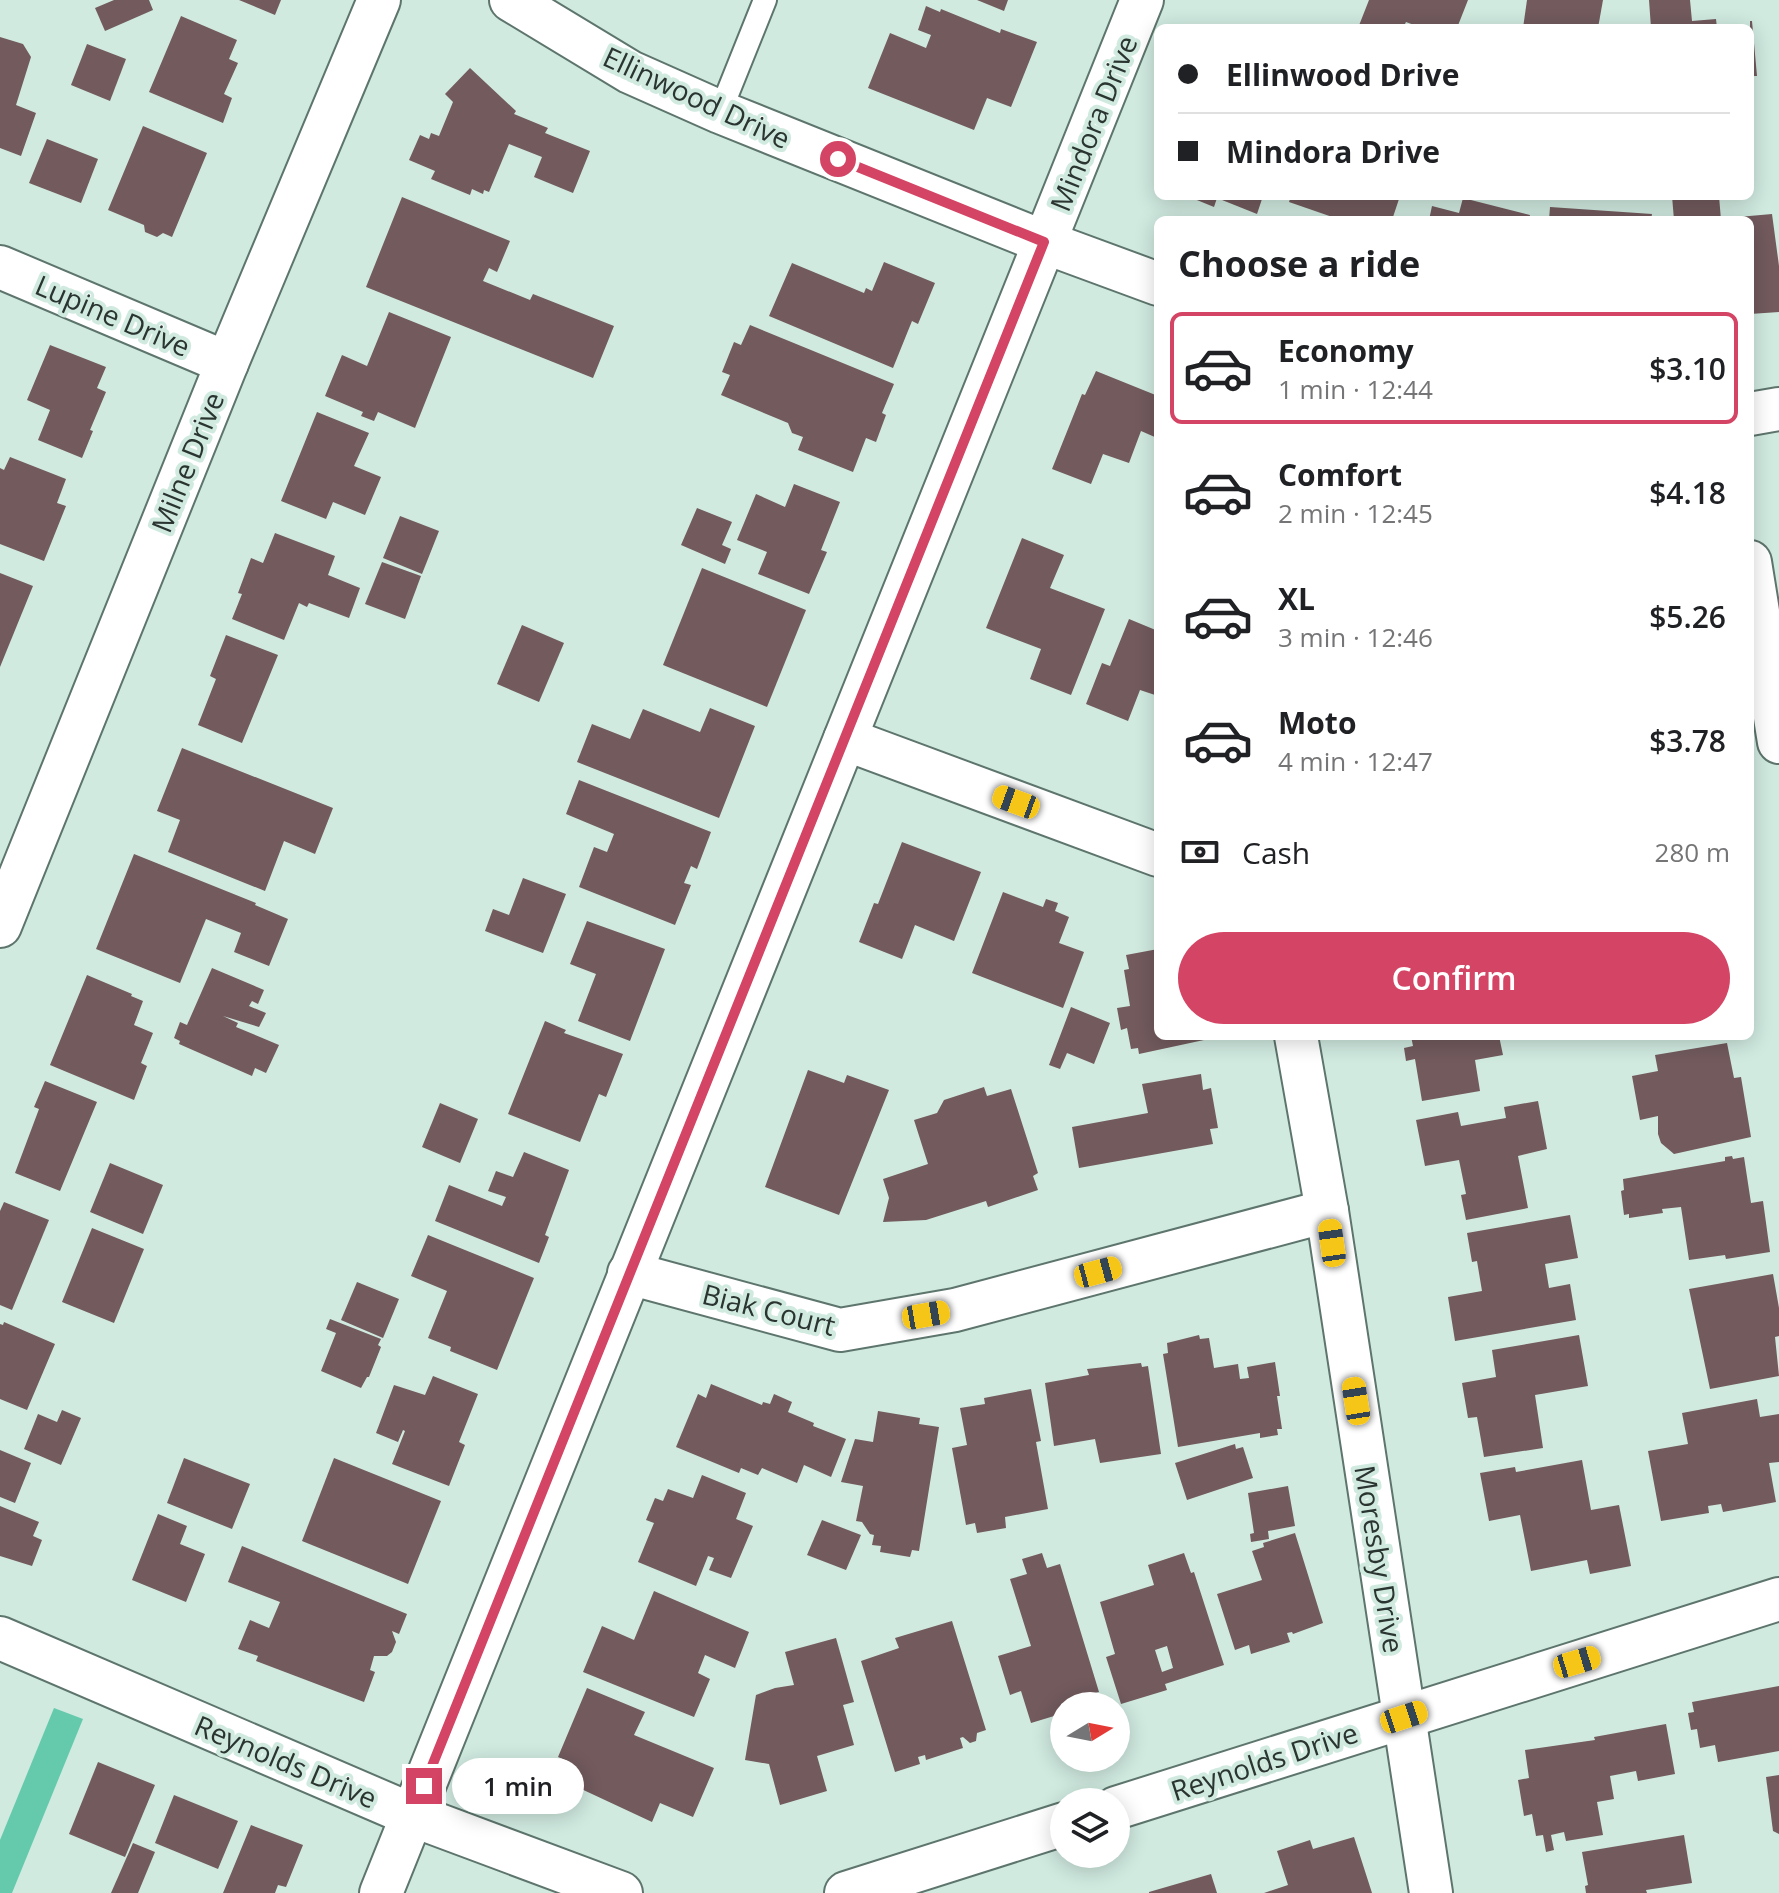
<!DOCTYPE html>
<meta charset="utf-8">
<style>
body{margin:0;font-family:"Open Sans",sans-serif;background:#f2f2f2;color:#202124;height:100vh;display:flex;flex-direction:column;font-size:30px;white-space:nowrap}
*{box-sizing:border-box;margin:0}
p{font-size:26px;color:#757577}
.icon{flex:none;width:44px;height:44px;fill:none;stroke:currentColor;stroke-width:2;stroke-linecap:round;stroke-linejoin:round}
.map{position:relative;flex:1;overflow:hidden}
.details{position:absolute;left:1154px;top:216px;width:600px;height:824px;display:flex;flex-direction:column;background:#fff;border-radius:12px;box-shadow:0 4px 20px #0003}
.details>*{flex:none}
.guide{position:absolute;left:1154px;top:24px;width:600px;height:176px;border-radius:12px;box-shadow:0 4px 20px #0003;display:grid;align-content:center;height:176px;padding:0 24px;background:#fff}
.needle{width:52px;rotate:80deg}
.fabs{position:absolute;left:1050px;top:1692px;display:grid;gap:16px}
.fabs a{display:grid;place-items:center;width:80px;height:80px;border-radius:50%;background:#fff;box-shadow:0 4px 20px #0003;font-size:40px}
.end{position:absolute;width:36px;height:36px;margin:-18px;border:10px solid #d44464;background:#fff;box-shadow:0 0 0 4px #fff}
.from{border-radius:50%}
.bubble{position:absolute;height:56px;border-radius:28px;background:#fff;box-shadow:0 4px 20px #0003;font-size:26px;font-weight:600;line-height:56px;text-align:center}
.car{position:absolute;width:24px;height:48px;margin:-24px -12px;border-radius:10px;box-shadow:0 0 6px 2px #0007;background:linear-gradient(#f5c518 24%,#345 0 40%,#f5c518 0 76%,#345 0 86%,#f5c518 0)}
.guide b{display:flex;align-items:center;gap:28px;height:76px;font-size:30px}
.guide b+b{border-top:2px solid #e0e0e0}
.guide i{width:20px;height:20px;background:#202124}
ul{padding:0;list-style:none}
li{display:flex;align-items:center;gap:24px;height:112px;margin:0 16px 12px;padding:0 8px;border:4px solid transparent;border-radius:12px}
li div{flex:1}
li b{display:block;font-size:30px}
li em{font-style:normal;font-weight:600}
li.active{border-color:#d44464}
li>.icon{width:72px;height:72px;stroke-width:1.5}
h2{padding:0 24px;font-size:36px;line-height:96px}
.pay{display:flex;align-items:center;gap:20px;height:88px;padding:0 24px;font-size:30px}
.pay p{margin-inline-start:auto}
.primary-button{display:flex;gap:16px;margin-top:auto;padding:16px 24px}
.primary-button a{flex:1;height:92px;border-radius:48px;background:#d44464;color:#fff;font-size:32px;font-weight:600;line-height:92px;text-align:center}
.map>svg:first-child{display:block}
</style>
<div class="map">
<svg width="1779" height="1893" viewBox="0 0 1779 1893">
<rect width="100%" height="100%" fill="#d0eae0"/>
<path fill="#65caab" d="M54,1708L83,1719L12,1893H0V1840Z"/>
<g fill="#725a5d" fill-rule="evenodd">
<path d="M114,0H149L153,10L105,31L95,8Z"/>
<path d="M239,0H281L275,15Z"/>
<path d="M977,0H1008L1004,11Z"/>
<path d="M1369,0H1468L1457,28H1422L1406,22L1403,28H1358Z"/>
<path d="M1527,0H1603L1598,28H1523Z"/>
<path d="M1649,0H1690L1692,21L1716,19L1717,28H1651Z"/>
<path d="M926,6L940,12L941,9L1000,33L1001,29L1037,42L1011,107L987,98L974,130L868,88L890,33L926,48L931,35L918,30Z"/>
<path d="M181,16L237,40L229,59L238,63L224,94L232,98L223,123L149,92Z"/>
<path d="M1750,21H1752L1757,76H1750Z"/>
<path d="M0,37L23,44L31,57L16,105L36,113L21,156L0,148Z"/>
<path d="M87,44L126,59L110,101L71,85Z"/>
<path d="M470,68L516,111L514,114L548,128L545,133L590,151L573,193L534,177L542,157L509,144L489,192L484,190L483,194L472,189L470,195L431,179L435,171L409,160L420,135L429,139L431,133L439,136L453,102L445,94Z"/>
<path d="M143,126L207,153L172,237L163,233L157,237L145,232L144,225L108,210Z"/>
<path d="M47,139L98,159L81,203L29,183Z"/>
<path d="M1187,196H1263L1257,214L1217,198L1214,207Z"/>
<path d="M1291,196H1400L1392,220H1341L1289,202Z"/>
<path d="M1672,196H1719L1721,220H1674Z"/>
<path d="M402,197L510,241L497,272L489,268L483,281L530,300L533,294L614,326L593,378L366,287Z"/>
<path d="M1463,198L1530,215L1529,220H1429L1432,206L1459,213Z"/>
<path d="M1550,207L1652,214L1651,220H1549Z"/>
<path d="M1772,214L1779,266V312L1750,314V220H1728L1727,218Z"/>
<path d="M884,262L935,283L918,324L912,321L893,368L769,316L792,263L864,293L866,288L872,291Z"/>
<path d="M389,312L451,337L415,428L378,412L374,421L361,416L363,412L325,396L342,355L367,366Z"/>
<path d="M750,325L894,384L882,413L886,415L876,442L866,438L853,472L798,450L803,437L792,433L788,423L721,395L730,375L722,372L734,342L741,345Z"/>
<path d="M50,345L106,367L97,388L106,392L90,430L93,431L82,458L38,440L50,410L27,400Z"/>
<path d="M1096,371L1158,396V435L1157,438L1141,431L1129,463L1103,454L1091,484L1052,469L1082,394L1085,395Z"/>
<path d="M317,412L369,433L354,466L381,477L365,515L333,502L326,519L281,501Z"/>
<path d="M10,457L66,479L57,503L66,506L44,561L0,544V468L4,470Z"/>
<path d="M794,484L840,502L821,550L827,552L809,594L758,574L767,552L737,540L756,494L785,507Z"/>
<path d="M697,508L732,522L722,545L731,549L725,564L681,545Z"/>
<path d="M400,516L439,531L422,574L383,558Z"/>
<path d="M275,533L335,556L328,575L360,588L349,618L309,603L307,607L299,603L284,640L232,619L242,594L238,593L251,558L263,563Z"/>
<path d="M1022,538L1064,555L1050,588L1105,609L1071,695L1030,679L1041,649L986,628Z"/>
<path d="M382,562L421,576L405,619L365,604Z"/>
<path d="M702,568L806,610L767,707L663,665Z"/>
<path d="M0,573L33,586L0,667Z"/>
<path d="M1129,619L1158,631V696L1140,690L1128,721L1086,704L1102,663L1110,666Z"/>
<path d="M522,625L564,643L539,702L497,684Z"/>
<path d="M226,635L278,655L242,743L198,725L216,679L210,676Z"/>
<path d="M710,708L755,726L719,818L577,762L592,724L630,739L643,709L700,732Z"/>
<path d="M182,748L333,808L315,854L284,841L265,891L168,852L180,820L157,811Z"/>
<path d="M579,780L711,832L697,869L691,866L684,883L691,885L675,925L579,887L594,847L607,852L614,834L566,814Z"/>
<path d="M902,842L981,872L954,941L915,925L902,959L859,942L874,903L878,904Z"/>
<path d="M134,854L256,903L255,905L288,919L269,966L234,952L241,933L206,919L180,983L96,949Z"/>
<path d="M523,878L566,894L543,953L485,931L493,909L509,915Z"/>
<path d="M1003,892L1043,907L1046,899L1058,903L1055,911L1069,917L1059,943L1084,952L1063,1008L972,973Z"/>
<path d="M587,921L665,949L630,1041L578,1021L596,974L570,964Z"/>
<path d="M1158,949V1036H1203L1204,1040L1139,1054L1138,1048L1131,1049L1127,1028L1121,1030L1117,1008L1130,1006L1124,970L1129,969L1126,955Z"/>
<path d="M212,968L264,990L258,1004L252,1001L249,1006L266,1013L259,1027L223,1016L238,1023L236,1027L279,1045L266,1073L255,1068L252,1076L179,1044L180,1041L174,1038L180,1022L187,1025Z"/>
<path d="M87,975L132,994L131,996L143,1001L134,1025L153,1033L141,1063L147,1066L134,1100L50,1065Z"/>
<path d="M1071,1007L1110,1023L1094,1064L1067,1053L1060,1069L1049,1065Z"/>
<path d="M545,1021L566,1030L564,1033L623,1054L606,1097L599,1094L580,1142L508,1114Z"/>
<path d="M1411,1036H1499L1503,1055L1475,1060L1480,1091L1422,1101L1415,1059L1406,1061L1404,1048L1413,1046Z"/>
<path d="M1727,1043L1734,1078L1741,1077L1751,1137L1674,1154L1661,1143L1658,1134V1116L1640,1120L1632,1076L1658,1071L1655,1055Z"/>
<path d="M808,1070L844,1083L847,1075L889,1090L839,1215L765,1187Z"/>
<path d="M1201,1074L1203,1090L1211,1088L1218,1128L1210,1129L1213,1144L1079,1168L1072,1127L1148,1113L1142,1084Z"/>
<path d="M45,1081L97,1102L60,1191L15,1173L39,1109L34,1107Z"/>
<path d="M984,1087L987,1096L1011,1089L1038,1173L1033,1176L1038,1190L988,1207L986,1201L926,1220L883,1222L889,1198L883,1179L928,1164L914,1120L937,1113L944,1100Z"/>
<path d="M1538,1101L1547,1149L1518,1156L1528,1208L1466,1220L1461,1195L1466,1194L1459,1160L1425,1166L1416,1120L1458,1112L1461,1126L1506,1118L1504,1107Z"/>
<path d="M440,1103L478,1119L460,1163L422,1147Z"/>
<path d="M524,1152L569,1170L545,1235L549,1237L539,1263L435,1221L449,1185L502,1206L506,1197L488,1191L496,1171L513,1177Z"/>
<path d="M1732,1156L1733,1159L1744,1157L1751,1203L1763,1201L1770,1252L1726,1259L1725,1255L1689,1260L1681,1207L1662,1209L1663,1213L1629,1218V1214L1624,1215L1621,1191L1624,1190L1623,1179L1725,1161V1157Z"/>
<path d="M110,1163L163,1185L143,1234L90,1212Z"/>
<path d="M4,1202L49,1220L12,1310L0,1305V1211Z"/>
<path d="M1570,1215L1578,1258L1545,1264L1549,1288L1570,1284L1576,1320L1455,1341L1448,1297L1482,1291L1477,1261L1472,1262L1467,1233Z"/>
<path d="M92,1228L144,1249L114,1323L62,1302Z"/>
<path d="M428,1235L534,1278L497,1370L450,1351L451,1347L428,1338L447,1291L411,1276Z"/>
<path d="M1773,1274L1779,1308V1336L1775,1337L1779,1376L1710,1389L1689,1289Z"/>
<path d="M357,1282L399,1299L383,1338L341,1320Z"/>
<path d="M330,1319L381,1339L378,1345L381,1347L369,1377H367L361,1388L321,1371L336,1333L326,1329Z"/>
<path d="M4,1322L55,1344L27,1410L0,1399V1324L3,1325Z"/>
<path d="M1199,1335L1200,1339L1209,1338L1214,1368L1238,1364L1240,1379L1249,1378L1247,1367L1275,1362L1280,1396H1277L1282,1429H1277L1278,1435L1260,1438V1433L1178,1447L1163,1354L1168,1353L1167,1343Z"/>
<path d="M1579,1335L1588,1386L1535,1395L1543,1448L1484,1457L1477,1417L1468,1418L1462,1383L1496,1377L1492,1350Z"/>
<path d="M1141,1363L1142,1367L1148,1366L1161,1454L1100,1463L1095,1439L1054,1446L1045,1383L1089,1375L1087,1369Z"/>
<path d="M433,1376L478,1394L459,1442L465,1445L449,1486L392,1464L405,1431L403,1430L398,1442L376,1433L394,1385L425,1395Z"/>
<path d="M711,1384L762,1405L763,1402L770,1404L774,1394L792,1402L788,1412L814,1423L813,1426L846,1439L831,1477L804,1465L797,1483L762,1468L758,1475L741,1468L739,1473L676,1447L698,1394L706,1398Z"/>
<path d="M1031,1389L1041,1441L1036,1442L1048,1509L1005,1517L1006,1528L977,1533L975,1523L966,1525L952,1448L967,1445L960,1408L985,1404L984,1398Z"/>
<path d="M1757,1399L1760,1417L1779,1414V1462L1769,1463L1776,1502L1723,1512L1721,1504L1708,1506L1709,1513L1661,1521L1648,1451L1688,1444L1682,1413Z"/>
<path d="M62,1410L81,1418L61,1465L24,1449L38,1414L57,1422Z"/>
<path d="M878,1411L920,1418L919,1424L939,1427L919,1551L912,1550L910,1557L880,1552L881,1546L872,1545L874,1535L870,1534L862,1522L856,1521L863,1486L841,1482L855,1439L873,1442Z"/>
<path d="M1235,1444L1236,1449L1243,1447L1253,1478L1187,1500L1175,1463Z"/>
<path d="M0,1450L31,1463L15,1503L0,1497Z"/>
<path d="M184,1458L250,1484L232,1529L167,1503Z"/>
<path d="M334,1458L441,1501L408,1584L302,1541Z"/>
<path d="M1582,1460L1591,1510L1619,1505L1631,1566L1590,1574L1587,1560L1531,1571L1520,1515L1489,1521L1480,1473L1515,1467L1516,1472Z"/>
<path d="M702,1475L746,1493L736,1519L753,1526L731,1578L709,1570L714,1558L708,1556L696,1586L638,1562L654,1523L646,1520L655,1498L663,1501L668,1489L693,1498Z"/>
<path d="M1288,1486L1295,1526L1268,1531L1269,1539L1251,1542L1250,1534L1254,1533L1248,1493Z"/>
<path d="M0,1506L39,1522L33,1536L42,1540L32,1566L0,1556Z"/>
<path d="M158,1514L187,1526L180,1544L205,1554L186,1602L132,1580Z"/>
<path d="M822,1520L861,1535L846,1570L807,1555Z"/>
<path d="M1295,1533L1323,1623L1293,1634L1292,1632L1287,1633L1290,1642L1251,1654L1249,1645L1235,1650L1217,1594L1262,1580L1252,1551L1264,1547L1263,1543Z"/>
<path d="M242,1546L407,1614L399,1634L392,1631L396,1642L392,1652L387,1656H374L370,1670L375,1672L364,1702L256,1661L258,1656L238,1649L250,1620L269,1628L280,1602L228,1582Z"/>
<path d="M1042,1553L1047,1568L1060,1564L1099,1692L1061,1704L1064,1713L1031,1723L1021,1691L1010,1695L998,1656L1031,1646L1010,1579L1027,1574L1022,1559Z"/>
<path d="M1184,1553L1191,1573L1194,1572L1224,1665L1165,1684L1167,1690L1121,1704L1106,1657L1115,1654L1100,1602L1154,1585L1148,1565ZM1167,1646L1173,1668L1162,1672L1155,1650Z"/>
<path d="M654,1591L749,1632L735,1668L705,1655L698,1673L710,1679L694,1717L583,1672L602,1626L634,1640Z"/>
<path d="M952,1621L986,1730L977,1733L976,1741L970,1743L963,1737L960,1738L963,1748L926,1760L925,1755L918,1757L920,1764L895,1772L861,1661L899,1648L895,1638Z"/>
<path d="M836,1638L854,1702L843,1705L854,1745L817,1756L827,1791L780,1805L769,1764L745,1760L756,1695L775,1688L794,1685L785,1652Z"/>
<path d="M1779,1686V1751L1718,1762L1715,1745L1700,1748L1697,1729L1691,1730L1688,1713L1694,1712L1692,1702Z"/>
<path d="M587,1688L645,1712L634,1735L714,1768L693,1817L660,1803L652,1822L562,1780L570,1762L558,1757Z"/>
<path d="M1666,1724L1675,1774L1638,1781L1636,1771L1610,1776L1614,1799L1597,1802L1603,1835L1566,1841L1564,1832L1551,1835L1554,1850L1546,1852L1543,1835L1536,1836L1532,1814L1524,1816L1518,1780L1529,1778L1525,1750L1595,1740L1594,1737Z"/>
<path d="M98,1762L155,1785L125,1857L69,1834Z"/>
<path d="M1779,1775V1834L1773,1831L1766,1777Z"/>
<path d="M174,1795L238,1821L218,1869L155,1843Z"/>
<path d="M251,1825L303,1845L286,1887L278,1885L275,1893H223Z"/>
<path d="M1684,1835L1692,1883L1646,1890L1647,1893H1586L1585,1886L1588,1885L1582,1852Z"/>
<path d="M1354,1837L1372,1893H1264L1288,1885L1277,1851L1310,1840L1313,1849Z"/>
<path d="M133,1843L155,1852L138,1893H111Z"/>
<path d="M1211,1874L1217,1893H1149V1892Z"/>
</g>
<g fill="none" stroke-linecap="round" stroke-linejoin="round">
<g stroke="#5d756c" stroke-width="26">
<path id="lane" d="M720,112L765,0"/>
</g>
<g stroke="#5d756c" stroke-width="46">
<g id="street">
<path d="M511,0L630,72L720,112L1044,242L1158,284"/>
<path d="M0,267L227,363"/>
<path d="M1750,414L1779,409"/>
<path d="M1750,562L1779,742"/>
<path d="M845,739L1158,855"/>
<path d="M0,926L227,363L379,0"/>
<path d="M1296,1036L1327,1211L1431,1893"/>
<path d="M629,1273L840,1330L955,1310L1327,1211"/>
<path d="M0,1638L412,1815L621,1893"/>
<path d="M1116,1808L1779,1599"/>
<path d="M381,1893L1142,0"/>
<path d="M846,1893L1064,1824"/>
</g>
</g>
<use href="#lane" stroke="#fff" stroke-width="22"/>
<use href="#street" stroke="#fff" stroke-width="42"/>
</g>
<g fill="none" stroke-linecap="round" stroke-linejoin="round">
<path stroke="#d44464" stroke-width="10" d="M424,1786L1044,242L838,159"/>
</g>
<g text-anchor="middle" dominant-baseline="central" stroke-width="8" stroke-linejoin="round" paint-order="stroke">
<g font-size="28" fill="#2a3430" stroke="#d0eae0">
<text transform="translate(697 97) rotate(25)">Ellinwood Drive</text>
<text transform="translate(1093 123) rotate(-68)">Mindora Drive</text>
<text transform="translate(113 315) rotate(23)">Lupine Drive</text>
<text transform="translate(187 462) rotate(-68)">Milne Drive</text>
<text transform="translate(769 1309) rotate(14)">Biak Court</text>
<text transform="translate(1380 1559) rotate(81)">Moresby Drive</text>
<text transform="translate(286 1761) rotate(23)">Reynolds Drive</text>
<text transform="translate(1264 1761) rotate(-18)">Reynolds Drive</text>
</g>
</g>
</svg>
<div class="fabs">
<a><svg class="needle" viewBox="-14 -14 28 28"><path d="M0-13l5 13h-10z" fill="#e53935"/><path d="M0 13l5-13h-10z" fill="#757577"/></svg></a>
<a><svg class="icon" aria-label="layers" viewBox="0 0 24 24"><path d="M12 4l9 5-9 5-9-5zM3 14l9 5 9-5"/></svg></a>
</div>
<i class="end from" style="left:838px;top:159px"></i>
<i class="end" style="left:424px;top:1786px"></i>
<div class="bubble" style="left:452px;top:1758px;width:132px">1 min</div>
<i class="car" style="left:1016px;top:802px;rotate:290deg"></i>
<i class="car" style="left:1332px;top:1243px;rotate:352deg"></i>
<i class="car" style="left:1098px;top:1272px;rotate:75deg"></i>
<i class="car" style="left:926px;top:1315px;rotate:80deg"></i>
<i class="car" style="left:1356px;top:1401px;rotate:351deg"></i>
<i class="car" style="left:1577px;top:1662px;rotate:73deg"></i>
<i class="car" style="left:1404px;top:1717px;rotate:72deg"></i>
<div class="guide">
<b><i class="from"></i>Ellinwood Drive</b>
<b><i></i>Mindora Drive</b>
</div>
<section class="details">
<h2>Choose a ride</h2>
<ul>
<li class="active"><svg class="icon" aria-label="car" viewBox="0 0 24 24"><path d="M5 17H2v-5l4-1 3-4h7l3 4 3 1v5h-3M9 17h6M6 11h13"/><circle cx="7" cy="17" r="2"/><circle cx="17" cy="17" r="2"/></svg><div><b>Economy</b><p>1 min · 12:44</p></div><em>$3.10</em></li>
<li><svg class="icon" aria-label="car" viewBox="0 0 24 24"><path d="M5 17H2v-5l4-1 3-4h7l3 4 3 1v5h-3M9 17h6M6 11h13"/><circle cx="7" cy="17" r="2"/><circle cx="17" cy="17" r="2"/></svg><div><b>Comfort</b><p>2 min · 12:45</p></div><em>$4.18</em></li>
<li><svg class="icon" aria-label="car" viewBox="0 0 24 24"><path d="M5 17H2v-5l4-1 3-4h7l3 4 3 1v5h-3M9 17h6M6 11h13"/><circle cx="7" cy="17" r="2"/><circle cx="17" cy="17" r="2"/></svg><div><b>XL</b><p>3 min · 12:46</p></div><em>$5.26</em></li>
<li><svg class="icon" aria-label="car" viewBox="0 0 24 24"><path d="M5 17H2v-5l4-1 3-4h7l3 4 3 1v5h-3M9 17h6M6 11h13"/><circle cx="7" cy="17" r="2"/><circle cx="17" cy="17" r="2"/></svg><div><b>Moto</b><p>4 min · 12:47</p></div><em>$3.78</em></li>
</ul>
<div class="pay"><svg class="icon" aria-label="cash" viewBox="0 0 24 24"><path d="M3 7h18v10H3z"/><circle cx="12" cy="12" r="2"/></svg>Cash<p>280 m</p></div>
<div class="primary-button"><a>Confirm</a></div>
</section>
</div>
